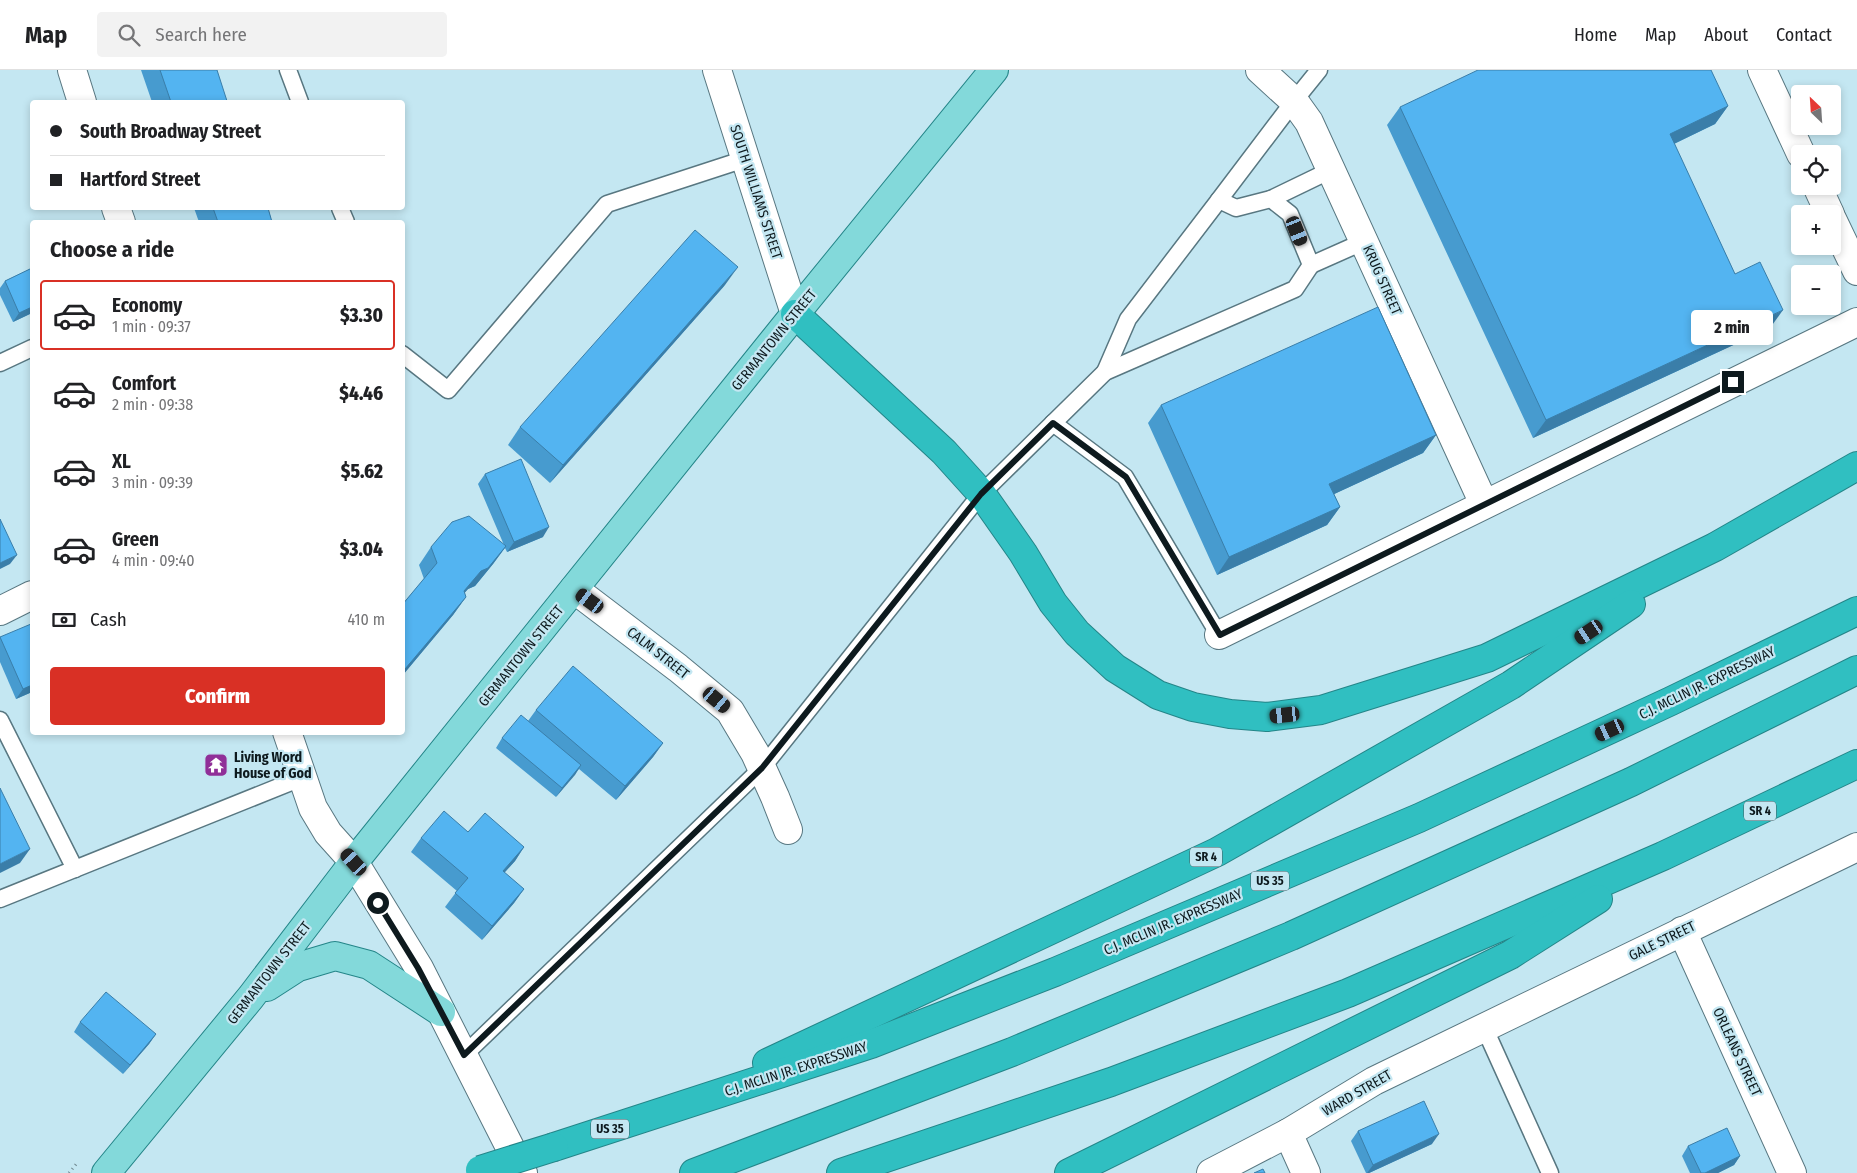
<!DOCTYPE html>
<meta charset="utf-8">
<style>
body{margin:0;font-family:"Fira Sans Condensed",sans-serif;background:#f2f2f2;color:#202124;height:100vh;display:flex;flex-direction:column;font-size:19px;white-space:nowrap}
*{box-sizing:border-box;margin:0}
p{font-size:16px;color:#757577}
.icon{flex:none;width:28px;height:28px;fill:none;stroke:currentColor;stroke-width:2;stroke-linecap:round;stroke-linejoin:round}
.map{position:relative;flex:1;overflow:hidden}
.drawer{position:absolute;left:30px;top:150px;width:375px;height:515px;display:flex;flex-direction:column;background:#fff;border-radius:5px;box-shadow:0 2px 8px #0003}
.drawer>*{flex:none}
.hud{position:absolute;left:30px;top:30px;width:375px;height:110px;border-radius:5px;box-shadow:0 2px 8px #0003;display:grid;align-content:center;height:110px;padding:0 20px;background:#fff}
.needle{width:32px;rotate:335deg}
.buttons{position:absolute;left:1791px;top:15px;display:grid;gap:10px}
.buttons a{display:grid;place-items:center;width:50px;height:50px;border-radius:5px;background:#fff;box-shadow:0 2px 8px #0003;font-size:25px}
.end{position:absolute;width:22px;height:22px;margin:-11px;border:6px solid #0e1a1e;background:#fff;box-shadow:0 0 0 2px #fff}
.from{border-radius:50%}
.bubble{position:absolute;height:35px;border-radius:5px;background:#fff;box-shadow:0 2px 8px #0003;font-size:16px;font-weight:800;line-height:35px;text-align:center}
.car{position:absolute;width:15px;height:30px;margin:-15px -8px;border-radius:6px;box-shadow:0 0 4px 1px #0007;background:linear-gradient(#222 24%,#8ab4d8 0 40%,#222 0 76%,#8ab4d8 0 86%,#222 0)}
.hud b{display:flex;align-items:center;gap:18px;height:48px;font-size:19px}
.hud b+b{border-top:1px solid #e0e0e0}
.hud i{width:12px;height:12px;background:#202124}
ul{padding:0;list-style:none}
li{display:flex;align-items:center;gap:15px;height:70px;margin:0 10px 8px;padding:0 10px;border:2px solid transparent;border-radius:5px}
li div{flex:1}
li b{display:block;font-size:19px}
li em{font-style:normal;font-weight:800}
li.on{border-color:#d93025}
li>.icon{width:45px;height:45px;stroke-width:1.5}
h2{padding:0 20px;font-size:22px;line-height:60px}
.pay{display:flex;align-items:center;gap:12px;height:55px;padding:0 20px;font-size:19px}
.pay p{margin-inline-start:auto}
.action{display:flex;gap:10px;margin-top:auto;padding:10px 20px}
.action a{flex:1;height:58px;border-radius:5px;background:#d93025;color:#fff;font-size:20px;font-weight:800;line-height:58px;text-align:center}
header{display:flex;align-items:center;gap:30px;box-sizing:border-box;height:70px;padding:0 25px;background:#fff;border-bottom:1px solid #e0e0e0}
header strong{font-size:24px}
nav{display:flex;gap:28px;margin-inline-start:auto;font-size:18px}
.search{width:350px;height:45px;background:#f2f2f2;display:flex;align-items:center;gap:12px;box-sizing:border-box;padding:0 18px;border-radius:5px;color:#757577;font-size:19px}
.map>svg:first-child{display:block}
</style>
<header>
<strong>Map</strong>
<div class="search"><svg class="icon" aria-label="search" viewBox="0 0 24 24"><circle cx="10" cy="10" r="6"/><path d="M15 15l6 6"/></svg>Search here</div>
<nav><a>Home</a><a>Map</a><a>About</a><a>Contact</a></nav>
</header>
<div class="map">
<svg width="1857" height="1103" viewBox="0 0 1857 1103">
<rect width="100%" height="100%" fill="#c4e7f2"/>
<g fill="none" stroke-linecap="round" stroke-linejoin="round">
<g stroke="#587781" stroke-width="19">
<g id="service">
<path d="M288,0L300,32"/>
<path d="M1271,129L1331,100"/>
<path d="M340,138L346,152"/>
<path d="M1311,195L1365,171"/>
<path d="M402,284L448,320L607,134L745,89"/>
<path d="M0,293L32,278"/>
<path d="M1105,302L1128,249L1219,130"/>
<path d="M1053,353L1125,407L1219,565"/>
<path d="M0,650L75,799"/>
<path d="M0,829L301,708"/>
<path d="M1484,957L1550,1103"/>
<path d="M464,985L762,698L981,424L1105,302L1295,219L1311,195L1290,144L1271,129L1236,138L1219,130L1294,31L1319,0"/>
</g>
</g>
<g stroke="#587781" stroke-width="30">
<g id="minor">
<path d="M717,0L795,244"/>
<path d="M1260,0L1294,31L1309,52L1484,434"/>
<path d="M1762,0L1801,84"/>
<path d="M1817,116L1830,144"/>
<path d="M1832,149L1857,201"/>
<path d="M574,519L678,598L730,641L755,683L775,727L788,760"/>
<path d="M0,541L32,525"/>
<path d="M1219,565L1857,252"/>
<path d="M1682,861L1792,1103"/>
<path d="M1288,1063L1306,1103"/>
<path d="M1211,1103L1288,1063L1374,1011L1857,777"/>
</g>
</g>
<g stroke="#587781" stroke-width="30">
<g id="tertiary">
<path d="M72,0L82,32"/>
<path d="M116,138L121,152"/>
<path d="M287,662L313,738L328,763L354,792L419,898L523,1103"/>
</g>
</g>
<g stroke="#248588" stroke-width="30">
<g id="primary">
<path d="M267,917L298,897L335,886L369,895L441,942"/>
<path d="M106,1103L251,927L354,792L795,244L994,0"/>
</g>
</g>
<g stroke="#248588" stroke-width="30">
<g id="motorway">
<path d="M795,244L944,382L981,423L1023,483L1053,533L1077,563L1115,598L1158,625L1193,637L1230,644L1267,647L1321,640L1487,588L1715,477L1857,396"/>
<path d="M767,993L1217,782L1511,615L1631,534"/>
<path d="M554,1077L871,974L1055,902L1419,748L1671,631L1857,541"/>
<path d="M694,1103L1012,982L1291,866L1631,712L1857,600"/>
<path d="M841,1103L1111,1012L1348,923L1663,786L1857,694"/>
<path d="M1069,1103L1510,885L1598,829"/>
</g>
</g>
<path stroke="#708890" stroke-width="3" stroke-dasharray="1 4" stroke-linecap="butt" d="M69,1103L77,1093"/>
<use href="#service" stroke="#fff" stroke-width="16"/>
<use href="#minor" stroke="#fff" stroke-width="28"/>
<use href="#tertiary" stroke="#fff" stroke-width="28"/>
<use href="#primary" stroke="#83d9da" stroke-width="28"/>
<use href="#motorway" stroke="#30bfc1" stroke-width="28"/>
<g stroke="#248588" stroke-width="30" stroke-linecap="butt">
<path id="motorway-bridge" d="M480,1100L554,1077"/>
</g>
<use href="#motorway-bridge" stroke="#30bfc1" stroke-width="28"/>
</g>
<g fill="#479bcf">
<path d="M141,0H217L226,32H152Z"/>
<path d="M1728,36L1715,54L1674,74L1735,204L1770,258L1533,368L1387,55L1400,37Z"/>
<path d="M194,138H268L272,152H199Z"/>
<path d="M32,198V243L13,252L0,225V218L5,211Z"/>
<path d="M725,215L550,413L508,375L520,357Z"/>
<path d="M1161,335L1436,365L1423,383L1334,424L1340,437L1327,455L1217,505L1148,353Z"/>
<path d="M485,404L543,467L507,482L505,478L493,494L475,516L468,519L464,523L466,527L453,545L402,606V535L424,509L419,495L431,477L504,475L478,414Z"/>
<path d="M32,558V622L16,629L0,592V567Z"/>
<path d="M536,640L663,673L653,687L616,730L579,699L556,727L496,678L502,668L528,651Z"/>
<path d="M468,762L524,777L515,791L504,803L524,819L514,833L482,870L445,837L457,821L411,782L421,768Z"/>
<path d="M80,952L156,964L149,974L123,1004L74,962Z"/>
<path d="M1358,1061L1432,1074L1369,1103H1366L1351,1071Z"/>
<path d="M1688,1076L1740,1086L1734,1095L1718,1103H1690L1682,1086Z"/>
</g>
<g fill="#3a7ea9">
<path d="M1728,36L1715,54L1657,82L1670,64Z"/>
<path d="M738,197L725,215L550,413L563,395Z"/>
<path d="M32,237V243L13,252L19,243Z"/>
<path d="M1783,240L1770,258L1533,368L1546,350Z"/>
<path d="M1436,365L1423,383L1317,432L1329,414Z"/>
<path d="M1340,437L1327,455L1217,505L1229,487Z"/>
<path d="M549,457L543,467L507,482L514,472Z"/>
<path d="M506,476L493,494L475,516L468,519L451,539L464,521L481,501Z"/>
<path d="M17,485L10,494L0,499V493Z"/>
<path d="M466,527L453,545L402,606V603L405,599Z"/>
<path d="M32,615V622L16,629L23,619Z"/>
<path d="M663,673L653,687L616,730L625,716Z"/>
<path d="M581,695L575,705L556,727L562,718Z"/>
<path d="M524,777L515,791L493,815L503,801Z"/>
<path d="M30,779L20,793L0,803V794Z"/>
<path d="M524,819L514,833L482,870L492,856Z"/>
<path d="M156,964L149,974L123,1004L130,995Z"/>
<path d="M1439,1064L1432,1074L1369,1103H1367L1373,1095Z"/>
<path d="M1740,1086L1734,1095L1718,1103H1705Z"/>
</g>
<g fill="#53b4f1" stroke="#3a7ea9">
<path d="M160,0H217L227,31L223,32H171Z"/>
<path d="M1478,0H1711L1728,36L1670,64L1735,204L1760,192L1783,240L1546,350L1400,37Z"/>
<path d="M213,138H268L272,152H218Z"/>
<path d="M695,160L738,197L563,395L520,357Z"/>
<path d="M32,198V237L19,243L5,211Z"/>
<path d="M1378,237L1436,365L1329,414L1340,437L1229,487L1161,335Z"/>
<path d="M521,389L549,457L514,472L485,404Z"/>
<path d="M469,446L506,476L488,498L481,501L464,521L466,527L405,599L402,597V535L437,493L431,477L452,452Z"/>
<path d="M0,449L17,485L0,493Z"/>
<path d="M31,554L32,558V615L23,619L0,567Z"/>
<path d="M573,596L663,673L625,716L536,640Z"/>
<path d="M521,645L581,695L562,718L502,668Z"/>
<path d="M0,718L30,779L0,794Z"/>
<path d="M444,741L468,762L485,743L524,777L503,801L524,819L492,856L455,823L468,808L421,768Z"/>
<path d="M106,922L156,964L130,995L80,952Z"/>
<path d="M1424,1031L1439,1064L1373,1095L1358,1061Z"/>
<path d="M1727,1058L1740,1086L1705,1103H1701L1688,1076Z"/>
<path d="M1263,1099L1265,1103H1254Z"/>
</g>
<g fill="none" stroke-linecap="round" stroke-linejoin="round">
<path stroke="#0e1a1e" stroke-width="6" d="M378,833L418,898L464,985L762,698L981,424L1053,353L1126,407L1220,565L1733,312"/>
</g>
<defs>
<g id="temple-square" transform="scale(1.25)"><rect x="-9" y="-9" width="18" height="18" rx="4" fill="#902f98" stroke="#c4e7f2"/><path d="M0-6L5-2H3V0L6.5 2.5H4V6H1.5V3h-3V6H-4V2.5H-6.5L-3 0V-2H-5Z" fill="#fff"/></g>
</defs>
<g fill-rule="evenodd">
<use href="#temple-square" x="216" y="695"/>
</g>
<g text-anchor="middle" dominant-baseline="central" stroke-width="4.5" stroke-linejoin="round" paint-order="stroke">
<g fill="#c4e7f2" stroke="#45585e" stroke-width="1">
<rect x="1744" y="731.5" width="32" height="19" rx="4"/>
<rect x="1190" y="777.5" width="32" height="19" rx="4"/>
<rect x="1251" y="801.5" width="38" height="19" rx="4"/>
<rect x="591" y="1049.5" width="38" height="19" rx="4"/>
</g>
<g font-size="12" font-weight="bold" fill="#0e1a1e">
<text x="1760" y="741">SR 4</text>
<text x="1206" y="787">SR 4</text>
<text x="1270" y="811">US 35</text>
<text x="610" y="1059">US 35</text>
</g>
<g font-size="14" fill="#0e1a1e" stroke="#c4e7f2">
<text transform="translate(756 122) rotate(72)">SOUTH WILLIAMS STREET</text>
<text transform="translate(1382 210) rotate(66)">KRUG STREET</text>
<text transform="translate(774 270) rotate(-51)">GERMANTOWN STREET</text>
<text transform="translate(658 583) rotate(38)">CALM STREET</text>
<text transform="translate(521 586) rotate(-51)">GERMANTOWN STREET</text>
<text transform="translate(1707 613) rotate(-26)">C.J. MCLIN JR. EXPRESSWAY</text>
<text transform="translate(1173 852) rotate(-23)">C.J. MCLIN JR. EXPRESSWAY</text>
<text transform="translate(1662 871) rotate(-26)">GALE STREET</text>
<text transform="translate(269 903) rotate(-52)">GERMANTOWN STREET</text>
<text transform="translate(1737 982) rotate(65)">ORLEANS STREET</text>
<text transform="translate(796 999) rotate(-18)">C.J. MCLIN JR. EXPRESSWAY</text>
<text transform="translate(1357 1023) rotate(-30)">WARD STREET</text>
</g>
<g font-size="14" font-weight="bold" fill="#0e1a1e" stroke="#c4e7f2" text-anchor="start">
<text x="234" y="687">Living Word<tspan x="234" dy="16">House of God</tspan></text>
</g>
</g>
</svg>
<div class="buttons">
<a><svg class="needle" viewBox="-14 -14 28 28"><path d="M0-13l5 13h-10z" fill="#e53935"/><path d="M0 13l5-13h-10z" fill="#757577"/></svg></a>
<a><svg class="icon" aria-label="locate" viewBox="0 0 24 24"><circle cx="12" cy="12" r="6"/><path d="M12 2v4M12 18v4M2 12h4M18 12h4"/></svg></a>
<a>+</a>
<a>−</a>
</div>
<i class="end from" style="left:378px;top:833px"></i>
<i class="end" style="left:1733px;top:312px"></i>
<div class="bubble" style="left:1691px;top:240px;width:82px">2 min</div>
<i class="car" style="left:1297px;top:161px;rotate:158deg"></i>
<i class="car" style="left:590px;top:531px;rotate:306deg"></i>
<i class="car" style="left:1589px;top:562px;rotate:236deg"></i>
<i class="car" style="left:717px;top:630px;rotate:130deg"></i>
<i class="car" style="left:1285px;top:645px;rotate:264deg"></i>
<i class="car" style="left:1610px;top:660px;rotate:245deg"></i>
<i class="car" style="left:354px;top:792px;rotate:318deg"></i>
<div class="hud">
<b><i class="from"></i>South Broadway Street</b>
<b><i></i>Hartford Street</b>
</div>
<section class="drawer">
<h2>Choose a ride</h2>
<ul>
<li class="on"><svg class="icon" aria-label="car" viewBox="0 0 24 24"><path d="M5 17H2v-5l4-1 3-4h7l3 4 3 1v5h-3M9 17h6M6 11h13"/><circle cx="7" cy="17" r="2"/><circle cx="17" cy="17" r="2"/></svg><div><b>Economy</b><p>1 min · 09:37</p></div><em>$3.30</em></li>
<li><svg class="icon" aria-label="car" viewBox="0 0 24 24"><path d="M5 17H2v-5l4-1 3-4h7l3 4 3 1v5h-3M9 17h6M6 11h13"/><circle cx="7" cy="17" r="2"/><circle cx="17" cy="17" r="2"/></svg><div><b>Comfort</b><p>2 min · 09:38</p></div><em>$4.46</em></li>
<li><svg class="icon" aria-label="car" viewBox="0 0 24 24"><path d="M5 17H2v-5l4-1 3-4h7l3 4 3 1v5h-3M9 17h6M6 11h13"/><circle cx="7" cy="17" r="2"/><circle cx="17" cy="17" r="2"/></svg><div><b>XL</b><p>3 min · 09:39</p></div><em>$5.62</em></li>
<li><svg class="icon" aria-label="car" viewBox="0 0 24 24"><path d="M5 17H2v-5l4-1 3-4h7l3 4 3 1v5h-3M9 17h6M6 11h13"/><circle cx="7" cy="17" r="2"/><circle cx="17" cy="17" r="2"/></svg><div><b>Green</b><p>4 min · 09:40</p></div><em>$3.04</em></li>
</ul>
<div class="pay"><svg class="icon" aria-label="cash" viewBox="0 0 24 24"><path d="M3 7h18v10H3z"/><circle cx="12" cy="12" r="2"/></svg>Cash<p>410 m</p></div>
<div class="action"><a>Confirm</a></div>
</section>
</div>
